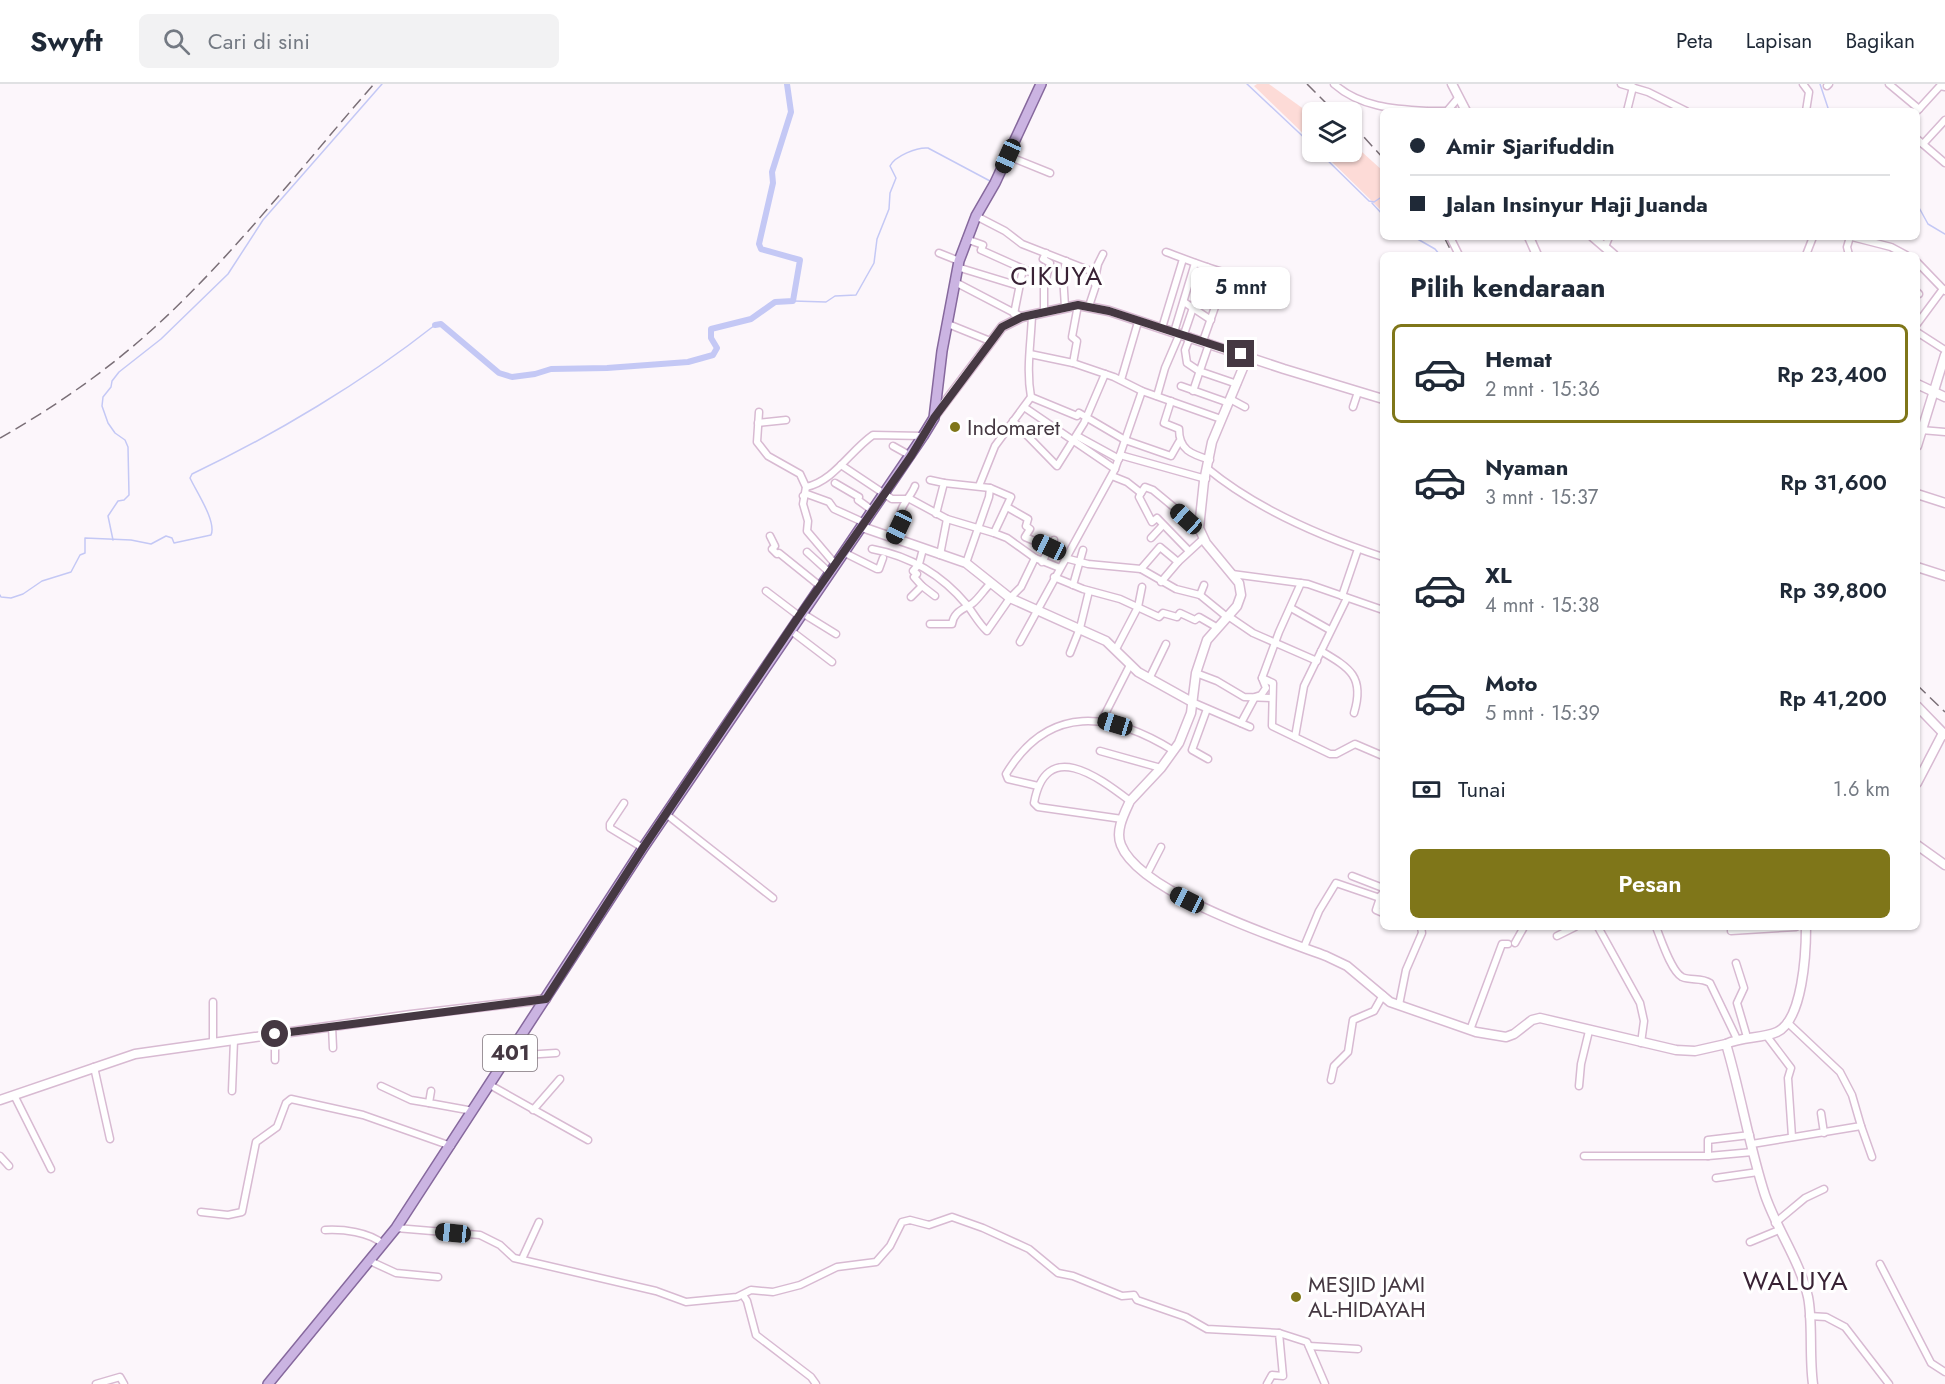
<!DOCTYPE html>
<html lang="id">
<meta charset="utf-8">
<style>
body{margin:0;font-family:Jost,sans-serif;background:#f2f2f3;color:#1f2937;height:100vh;display:flex;flex-direction:column;font-size:22px;white-space:nowrap}
*{box-sizing:border-box;margin:0}
p{font-size:20px;color:#747a83}
.icon{flex:none;width:33px;height:33px;fill:none;stroke:currentColor;stroke-width:2;stroke-linecap:round;stroke-linejoin:round}
.map{position:relative;flex:1;overflow:hidden}
.panel{position:absolute;left:1380px;top:168px;width:540px;height:678px;display:flex;flex-direction:column;background:#fff;border-radius:9px;box-shadow:0 2px 4px #0004}
.panel>*{flex:none}
.hud{position:absolute;left:1380px;top:24px;width:540px;height:132px;border-radius:9px;box-shadow:0 2px 4px #0004;display:grid;align-content:center;height:132px;padding:0 30px;background:#fff}
.controls{position:absolute;left:1302px;top:18px;display:grid;gap:12px}
.controls a{display:grid;place-items:center;width:60px;height:60px;border-radius:9px;background:#fff;box-shadow:0 2px 4px #0004;font-size:30px}
.end{position:absolute;width:27px;height:27px;margin:-14px;border:8px solid #453842;background:#fff;box-shadow:0 0 0 3px #fff}
.from{border-radius:50%}
.bubble{position:absolute;height:42px;border-radius:9px;background:#fff;box-shadow:0 2px 4px #0004;font-size:20px;font-weight:600;line-height:42px;text-align:center}
.car{position:absolute;width:18px;height:36px;margin:-18px -9px;border-radius:8px;box-shadow:0 0 4px 2px #0007;background:linear-gradient(#222 24%,#8ab4d8 0 40%,#222 0 76%,#8ab4d8 0 86%,#222 0)}
.hud b{display:flex;align-items:center;gap:21px;height:57px;font-size:22px}
.hud b+b{border-top:2px solid #e0e1e3}
.hud i{width:15px;height:15px;background:#1f2937}
ul{padding:0;list-style:none}
li{display:flex;align-items:center;gap:18px;height:99px;margin:0 12px 9px;padding:0 18px;border:3px solid transparent;border-radius:9px}
li div{flex:1}
li b{display:block;font-size:22px}
li em{font-style:normal;font-weight:600}
li.current{border-color:#7f7619}
li>.icon{width:54px;height:54px;stroke-width:1.5}
h2{padding:0 30px;font-size:27px;line-height:72px}
.pay{display:flex;align-items:center;gap:15px;height:66px;padding:0 30px;font-size:22px}
.pay p{margin-inline-start:auto}
.primary-button{display:flex;gap:12px;margin-top:auto;padding:12px 30px}
.primary-button a{flex:1;height:69px;border-radius:9px;background:#7f7619;color:#fff;font-size:24px;font-weight:600;line-height:69px;text-align:center}
header{display:flex;align-items:center;gap:36px;box-sizing:border-box;height:84px;padding:0 30px;background:#fff;border-bottom:2px solid #e0e1e3}
header strong{font-size:28px}
nav{display:flex;gap:33px;margin-inline-start:auto;font-size:21px}
.search{width:420px;height:54px;background:#f2f2f3;display:flex;align-items:center;gap:15px;box-sizing:border-box;padding:0 21px;border-radius:9px;color:#747a83;font-size:22px}
.map>svg:first-child{display:block}
</style>
<header>
<strong>Swyft</strong>
<div class="search"><svg class="icon" aria-label="search" viewBox="0 0 24 24"><circle cx="10" cy="10" r="6"/><path d="M15 15l6 6"/></svg>Cari di sini</div>
<nav><a>Peta</a><a>Lapisan</a><a>Bagikan</a></nav>
</header>
<div class="map">
<svg width="1945" height="1300" viewBox="0 0 1945 1300">
<rect width="100%" height="100%" fill="#fcf6fb"/>
<g fill="#fddbd7">
<path d="M1257,0H1269L1312,31V58L1254,2Z"/>
<path d="M1352,59L1383,87V128L1322,68H1352Z"/>
</g>
<g fill="none" stroke-linecap="round" stroke-linejoin="round">
<g stroke="#c4c8f5" stroke-width="1.5">
<path d="M1247,0L1312,61"/>
<path d="M1820,0L1829,27"/>
<path d="M1319,68L1369,117L1374,118L1383,112"/>
<path d="M1372,119L1383,131"/>
<path d="M1917,120L1928,140L1945,150"/>
<path d="M1414,153L1435,165L1440,171"/>
<path d="M793,217L826,218L835,212L856,211L874,179L877,155L889,125L890,109L896,94L890,82C895,72 917,63 928,64L990,97"/>
<path d="M113,456L108,432L118,417L124,416L129,411L128,363L125,356L115,349L108,339L102,322L103,313L111,303L112,297L119,288L161,255L228,190L263,136L382,0"/>
<path d="M0,511L1,513L11,514L23,510L42,497L71,488L80,471L85,469V454L131,456L151,460L166,452L172,454L174,459L211,451C217,438 196,407 190,394L192,390C274,351 363,298 435,241"/>
</g>
<path stroke="#c4c8f5" stroke-width="6" d="M435,241L441,240L499,289L512,293L535,290L551,285L607,284L688,278L713,271L717,264L711,254V245L751,235L775,218L793,217L800,176L761,165L759,160L773,99L772,88L791,28L787,0"/>
<g stroke="#d8bad2" stroke-width="9">
<g id="street">
<path d="M1334,0C1360,23 1393,25 1427,27"/>
<path d="M1621,0L1648,8L1686,27"/>
<path d="M1803,0L1809,8L1806,27"/>
<path d="M1889,0L1919,25L1917,27"/>
<path d="M1827,2L1829,0"/>
<path d="M1919,25L1940,2L1945,3"/>
<path d="M1448,26L1459,13"/>
<path d="M1429,27H1454"/>
<path d="M1627,27L1633,3"/>
<path d="M1917,55L1945,79"/>
<path d="M1923,60L1945,36"/>
<path d="M1008,72L1050,89"/>
<path d="M976,132L1005,147L1022,160L1096,189"/>
<path d="M1450,153L1459,171"/>
<path d="M1852,153L1891,163L1906,171"/>
<path d="M966,155L983,161L981,166L1030,188"/>
<path d="M1605,163L1609,153"/>
<path d="M1166,168C1198,180 1230,193 1265,197"/>
<path d="M939,169L959,177"/>
<path d="M1806,171L1813,153"/>
<path d="M1849,171L1847,163L1850,153"/>
<path d="M1917,178L1945,207"/>
<path d="M957,183L1019,202"/>
<path d="M955,198L1022,233"/>
<path d="M1917,208L1919,210"/>
<path d="M1184,218L1211,236"/>
<path d="M1089,222L1096,201L1094,199L1098,180L1103,170"/>
<path d="M1065,223L1063,191L1066,177"/>
<path d="M1044,228V202L1050,179L1043,175L1046,169"/>
<path d="M1014,230L1023,185"/>
<path d="M948,240L990,257"/>
<path d="M1917,240L1943,205"/>
<path d="M1162,244L1183,175"/>
<path d="M1174,248L1195,179"/>
<path d="M1917,248L1945,266"/>
<path d="M1184,250L1207,183"/>
<path d="M1190,253L1185,266L1187,279L1199,287L1237,300"/>
<path d="M1203,257L1227,189"/>
<path d="M1030,270L1073,279L1114,293L1142,307L1221,335"/>
<path d="M1073,279L1077,257L1072,253L1078,221"/>
<path d="M1121,296L1138,238"/>
<path d="M1181,302L1229,319"/>
<path d="M1193,307L1209,260"/>
<path d="M1157,312L1165,284L1180,249"/>
<path d="M1031,313L1077,332L1079,329L1125,356L1171,372L1179,358"/>
<path d="M1230,315L1245,323"/>
<path d="M1171,317L1164,339L1179,345C1179,366 1191,370 1210,376"/>
<path d="M1024,323L1115,385"/>
<path d="M1353,323L1358,308"/>
<path d="M759,328L757,358L768,372L800,390L806,403L803,420L808,437L807,447L835,480"/>
<path d="M1013,337L1057,382L1084,339L1105,290"/>
<path d="M758,339L786,336"/>
<path d="M1921,346L1945,348"/>
<path d="M1077,352L1119,375"/>
<path d="M893,362L911,372"/>
<path d="M1120,371L1206,395"/>
<path d="M841,381L892,415H910L947,435L994,449L1007,454L1035,474L1060,484"/>
<path d="M1208,385C1258,426 1322,453 1383,473"/>
<path d="M1112,392L1127,398L1141,409L1145,403L1153,406L1199,444"/>
<path d="M930,396L944,399L936,430"/>
<path d="M835,399L859,413L858,416L873,427"/>
<path d="M944,399L990,404L1011,413L994,449"/>
<path d="M979,402L995,362L1031,313C1026,285 1031,259 1032,231"/>
<path d="M806,403C834,397 850,367 873,351L923,352"/>
<path d="M1141,409L1139,413L1152,438L1157,434L1189,467"/>
<path d="M803,412L807,410L829,418L834,425L865,439"/>
<path d="M1007,423L1028,435L1026,442L1030,445L1025,453L1067,471"/>
<path d="M770,452L775,462L772,465L777,470L779,469L820,502"/>
<path d="M1151,454L1163,441"/>
<path d="M893,455C899,443 897,437 901,427C903,419 911,412 915,402"/>
<path d="M872,465C910,472 942,491 967,521C974,530 979,540 987,547L1010,514L1021,503L1035,474"/>
<path d="M923,465L919,480L913,487L917,490L914,493L922,502L935,512"/>
<path d="M807,468L830,489"/>
<path d="M845,469L877,485H879L883,474"/>
<path d="M940,471L947,435"/>
<path d="M1065,474L1088,480L1141,485L1160,463L1178,478L1203,455"/>
<path d="M1042,478L1054,456"/>
<path d="M966,479L989,413L990,404"/>
<path d="M1141,485L1176,505L1200,511L1227,533"/>
<path d="M1232,490L1308,500L1383,526"/>
<path d="M1054,493L1083,505L1120,515L1159,533L1163,529L1177,533L1180,529L1195,536L1199,533L1218,544"/>
<path d="M1161,498L1178,478"/>
<path d="M1073,501L1083,466"/>
<path d="M766,507L799,532"/>
<path d="M1200,511L1204,501"/>
<path d="M1342,512L1358,465"/>
<path d="M911,513L922,502"/>
<path d="M1291,524L1330,546"/>
<path d="M802,529L836,550"/>
<path d="M1228,532L1253,549L1317,577"/>
<path d="M930,540H952C954,527 963,526 973,519C979,514 984,506 990,500"/>
<path d="M790,546L832,578"/>
<path d="M1020,558L1115,385L1142,307"/>
<path d="M1116,565L1138,523L1142,503"/>
<path d="M1321,567C1350,584 1365,593 1354,629"/>
<path d="M1070,569L1080,544L1089,507"/>
<path d="M1196,589L1217,597L1244,613L1272,614"/>
<path d="M1262,594L1273,599L1272,642L1330,670H1336L1355,660L1383,672"/>
<path d="M1149,595L1166,560"/>
<path d="M1192,618L1250,643"/>
<path d="M1207,625L1192,666L1208,675"/>
<path d="M1102,636L1130,581"/>
<path d="M1241,639L1255,613L1261,611L1266,604L1262,594L1279,548L1301,499"/>
<path d="M1295,653L1304,602L1347,514"/>
<path d="M1100,667L1161,684"/>
<path d="M1038,702L1008,695L1006,690C1049,619 1111,628 1174,667"/>
<path d="M624,719L610,740V744L643,764"/>
<path d="M666,730L773,814"/>
<path d="M1122,735L1038,723L1034,719C1046,654 1097,692 1130,717"/>
<path d="M1147,790L1161,763"/>
<path d="M1352,792L1383,804"/>
<path d="M1381,811L1376,826L1383,829"/>
<path d="M1598,843L1640,919L1644,937L1641,959"/>
<path d="M1656,843C1661,855 1671,887 1682,893C1691,897 1701,893 1710,899L1737,955"/>
<path d="M1731,847L1796,843"/>
<path d="M1557,852L1575,843"/>
<path d="M1515,859L1524,843"/>
<path d="M1304,863L1319,827L1336,799L1380,814"/>
<path d="M1736,879L1744,904L1737,919L1747,953"/>
<path d="M213,918V959"/>
<path d="M1399,921L1406,886L1422,849L1421,843"/>
<path d="M332,942L333,964"/>
<path d="M1470,946L1502,860H1508"/>
<path d="M275,950V976"/>
<path d="M1766,951L1791,984L1788,994L1792,1053"/>
<path d="M508,972L556,969"/>
<path d="M94,983L110,1055"/>
<path d="M1331,996L1334,982L1348,968L1353,936L1374,927L1383,911"/>
<path d="M490,1001L588,1056"/>
<path d="M381,1002L411,1016L429,1019"/>
<path d="M1579,1002L1581,980L1589,947"/>
<path d="M232,1007L234,956"/>
<path d="M431,1007L429,1019L473,1027"/>
<path d="M14,1011L51,1085"/>
<path d="M533,1026L560,995"/>
<path d="M1821,1029L1824,1049"/>
<path d="M1861,1042L1872,1073"/>
<path d="M1752,1060L1861,1042L1852,1011L1840,988L1787,938"/>
<path d="M0,1072L9,1082"/>
<path d="M1584,1072H1708V1056L1750,1051"/>
<path d="M1708,1072L1753,1068"/>
<path d="M1716,1094L1758,1088"/>
<path d="M201,1128L228,1131L242,1128L256,1058L277,1043L286,1019L291,1015L363,1031L451,1062"/>
<path d="M1775,1139L1805,1114L1824,1105"/>
<path d="M396,1144L480,1151L500,1161L514,1174L656,1207L686,1218L737,1213L751,1206L773,1208L800,1201L837,1183L876,1178L890,1162L902,1138L910,1136L929,1141L952,1133L983,1144L1029,1165L1058,1189L1073,1192L1122,1212L1134,1211L1137,1216L1186,1233L1207,1245L1279,1249L1283,1292L1272,1291L1267,1300"/>
<path d="M325,1146C343,1145 369,1148 383,1160"/>
<path d="M1750,1158L1779,1146"/>
<path d="M522,1175L539,1138"/>
<path d="M370,1177L396,1189L438,1193"/>
<path d="M1880,1180L1931,1279L1945,1288"/>
<path d="M743,1211L747,1217L756,1251L811,1293L816,1300"/>
<path d="M1809,1232L1826,1233L1845,1243L1889,1300"/>
<path d="M1279,1249L1307,1258L1325,1300"/>
<path d="M1309,1262L1358,1265"/>
<path d="M96,1300L120,1293L124,1300"/>
</g>
</g>
<g stroke="#d8bad2" stroke-width="11">
<g id="secondary">
<path d="M1452,0L1466,27"/>
<path d="M1529,153L1537,171"/>
<path d="M1593,153L1614,171"/>
<path d="M1248,272L1212,358L1204,397L1199,444L1206,459L1239,499L1241,511L1237,522L1207,556L1196,589L1191,629L1179,659L1161,684L1130,717C1124,730 1115,747 1121,761C1140,809 1278,854 1326,872L1347,882L1390,918L1476,948L1506,953L1514,950L1532,936L1540,934L1676,966L1695,967L1726,960C1741,1010 1749,1062 1765,1111C1777,1146 1800,1177 1808,1213C1813,1237 1809,1272 1813,1300"/>
<path d="M1917,300L1945,313"/>
<path d="M934,333L1002,243L1022,233L1078,221L1109,227L1284,285L1383,315"/>
<path d="M1917,362L1945,271"/>
<path d="M1917,410L1945,419"/>
<path d="M862,443L966,479L1010,514L1106,557L1138,588L1192,618"/>
<path d="M1917,483L1945,492"/>
<path d="M1917,622L1945,651"/>
<path d="M1917,699L1943,649"/>
<path d="M1917,761L1945,781"/>
<path d="M1726,960C1743,952 1761,955 1777,948C1803,936 1806,868 1806,843"/>
<path d="M0,1016L135,970L411,931L546,915"/>
</g>
</g>
<g stroke="#86689d" stroke-width="12">
<path id="primary" d="M268,1300L396,1144L643,764L923,352L934,334L942,267L959,177L976,132L995,99L1041,0"/>
</g>
<use href="#street" stroke="#fff" stroke-width="6"/>
<use href="#secondary" stroke="#fff" stroke-width="8"/>
<use href="#primary" stroke="#cbb4e2" stroke-width="9"/>
<g stroke="#7a6f77" stroke-width="1.5" stroke-dasharray="12 6" stroke-linecap="butt">
<path d="M1307,0L1335,28"/>
<path d="M1352,40L1383,74"/>
<path d="M1444,153L1453,171"/>
<path d="M0,354C55,323 109,285 155,243C234,171 303,81 374,0"/>
<path d="M1917,601L1945,628"/>
</g>
</g>
<g fill="none" stroke-linecap="round" stroke-linejoin="round">
<path stroke="#453842" stroke-width="8" d="M275,950L546,915L643,764L799,532L911,372L934,334L1002,243L1022,233L1078,221L1109,227L1241,270"/>
</g>
<g fill="#7f7619" stroke="#fff" stroke-width="2">
<circle cx="955" cy="343" r="6"/>
<circle cx="1296" cy="1213" r="6"/>
</g>
<g text-anchor="middle" dominant-baseline="central" stroke-width="6" stroke-linejoin="round" paint-order="stroke">
<rect fill="#fff" stroke="#7d747b" stroke-width="1.5" x="483" y="951" width="54" height="36" rx="4.5"/>
<g font-size="21" font-weight="bold" fill="#453842">
<text x="510" y="969">401</text>
</g>
<g font-size="22" fill="#453842" stroke="#fff" text-anchor="start">
<text x="967" y="343">Indomaret</text>
<text x="1308" y="1200">MESJID JAMI<tspan x="1308" dy="25">AL-HIDAYAH</tspan></text>
</g>
<g font-size="26" letter-spacing="1.5" fill="#392235" stroke="#fff">
<text x="1057" y="192">CIKUYA</text>
<text x="1796" y="1197">WALUYA</text>
</g>
</g>
</svg>
<div class="controls">
<a><svg class="icon" aria-label="layers" viewBox="0 0 24 24"><path d="M12 4l9 5-9 5-9-5zM3 14l9 5 9-5"/></svg></a>
</div>
<i class="end from" style="left:275px;top:950px"></i>
<i class="end" style="left:1241px;top:270px"></i>
<div class="bubble" style="left:1191px;top:183px;width:99px">5 mnt</div>
<i class="car" style="left:1008px;top:72px;rotate:204deg"></i>
<i class="car" style="left:1186px;top:435px;rotate:312deg"></i>
<i class="car" style="left:899px;top:443px;rotate:205deg"></i>
<i class="car" style="left:1049px;top:463px;rotate:295deg"></i>
<i class="car" style="left:1115px;top:640px;rotate:287deg"></i>
<i class="car" style="left:1187px;top:816px;rotate:297deg"></i>
<i class="car" style="left:453px;top:1149px;rotate:276deg"></i>
<div class="hud">
<b><i class="from"></i>Amir Sjarifuddin</b>
<b><i></i>Jalan Insinyur Haji Juanda</b>
</div>
<section class="panel">
<h2>Pilih kendaraan</h2>
<ul>
<li class="current"><svg class="icon" aria-label="car" viewBox="0 0 24 24"><path d="M5 17H2v-5l4-1 3-4h7l3 4 3 1v5h-3M9 17h6M6 11h13"/><circle cx="7" cy="17" r="2"/><circle cx="17" cy="17" r="2"/></svg><div><b>Hemat</b><p>2 mnt · 15:36</p></div><em>Rp 23,400</em></li>
<li><svg class="icon" aria-label="car" viewBox="0 0 24 24"><path d="M5 17H2v-5l4-1 3-4h7l3 4 3 1v5h-3M9 17h6M6 11h13"/><circle cx="7" cy="17" r="2"/><circle cx="17" cy="17" r="2"/></svg><div><b>Nyaman</b><p>3 mnt · 15:37</p></div><em>Rp 31,600</em></li>
<li><svg class="icon" aria-label="car" viewBox="0 0 24 24"><path d="M5 17H2v-5l4-1 3-4h7l3 4 3 1v5h-3M9 17h6M6 11h13"/><circle cx="7" cy="17" r="2"/><circle cx="17" cy="17" r="2"/></svg><div><b>XL</b><p>4 mnt · 15:38</p></div><em>Rp 39,800</em></li>
<li><svg class="icon" aria-label="car" viewBox="0 0 24 24"><path d="M5 17H2v-5l4-1 3-4h7l3 4 3 1v5h-3M9 17h6M6 11h13"/><circle cx="7" cy="17" r="2"/><circle cx="17" cy="17" r="2"/></svg><div><b>Moto</b><p>5 mnt · 15:39</p></div><em>Rp 41,200</em></li>
</ul>
<div class="pay"><svg class="icon" aria-label="cash" viewBox="0 0 24 24"><path d="M3 7h18v10H3z"/><circle cx="12" cy="12" r="2"/></svg>Tunai<p>1.6 km</p></div>
<div class="primary-button"><a>Pesan</a></div>
</section>
</div>
